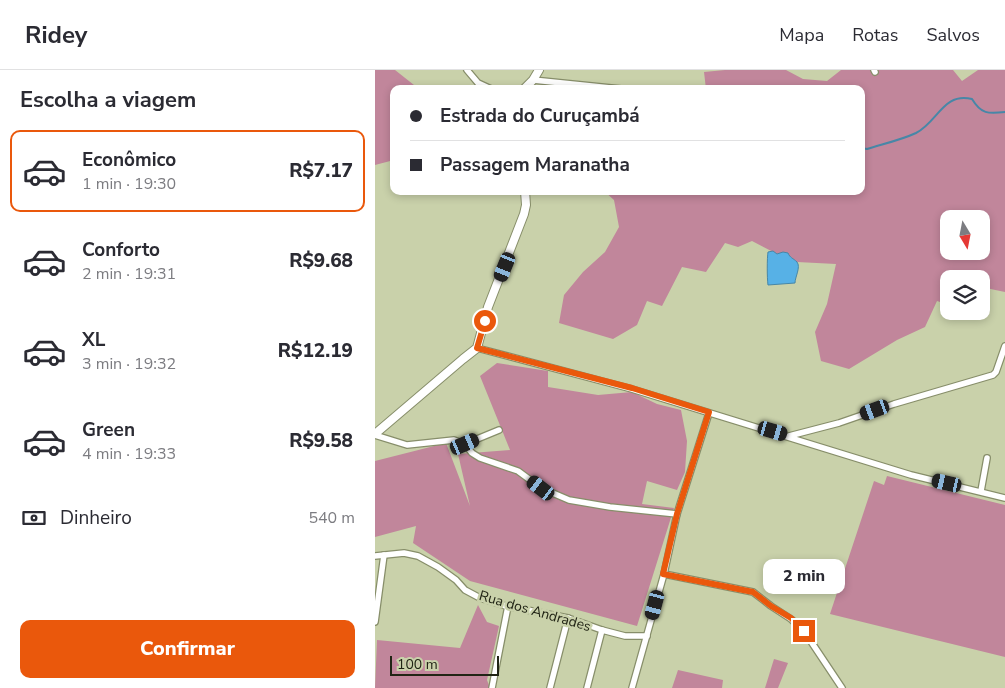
<!DOCTYPE html>
<html lang="pt">
<meta charset="utf-8">
<style>
body{margin:0;font-family:"Nunito Sans",sans-serif;background:#f2f2f3;color:#2b2b33;height:100vh;display:flex;flex-direction:column;font-size:19px;white-space:nowrap}
*{box-sizing:border-box;margin:0}
p{font-size:16px;color:#7c7c81}
.icon{flex:none;width:28px;height:28px;fill:none;stroke:currentColor;stroke-width:2;stroke-linecap:round;stroke-linejoin:round}
.map{position:relative;flex:1;overflow:hidden}
.panel{display:flex;flex-direction:column;background:#fff;width:375px}
.panel>*{flex:none}
.guide{position:absolute;left:15px;top:15px;width:475px;height:110px;border-radius:10px;box-shadow:0 2px 8px #0003;display:grid;align-content:center;height:110px;padding:0 20px;background:#fff}
.needle{width:32px;rotate:170deg}
.fabs{position:absolute;left:565px;top:140px;display:grid;gap:10px}
.fabs a{display:grid;place-items:center;width:50px;height:50px;border-radius:10px;background:#fff;box-shadow:0 2px 8px #0003;font-size:25px}
.scale{position:absolute;left:15px;bottom:12px;width:109px;box-sizing:border-box;padding-left:5px;border:2px solid #212415;border-top:0;font-size:14px;line-height:18px;white-space:nowrap;color:#212415;-webkit-text-stroke:4px #c9d1aa;paint-order:stroke}
.end{position:absolute;width:22px;height:22px;margin:-11px;border:6px solid #ea580c;background:#fff;box-shadow:0 0 0 2px #fff}
.from{border-radius:50%}
.bubble{position:absolute;height:35px;border-radius:10px;background:#fff;box-shadow:0 2px 8px #0003;font-size:16px;font-weight:800;line-height:35px;text-align:center}
.car{position:absolute;width:15px;height:30px;margin:-15px -8px;border-radius:6px;box-shadow:0 0 4px 1px #0007;background:linear-gradient(#222 24%,#8ab4d8 0 40%,#222 0 76%,#8ab4d8 0 86%,#222 0)}
.guide b{display:flex;align-items:center;gap:18px;height:48px;font-size:19px}
.guide b+b{border-top:1px solid #e1e1e2}
.guide i{width:12px;height:12px;background:#2b2b33}
ul{padding:0;list-style:none}
li{display:flex;align-items:center;gap:15px;height:82px;margin:0 10px 8px;padding:0 10px;border:2px solid transparent;border-radius:10px}
li div{flex:1}
li b{display:block;font-size:19px}
li em{font-style:normal;font-weight:800}
li.on{border-color:#ea580c}
li>.icon{width:45px;height:45px;stroke-width:1.5}
h2{padding:0 20px;font-size:22px;line-height:60px}
.pay{display:flex;align-items:center;gap:12px;height:55px;padding:0 20px;font-size:19px}
.pay p{margin-inline-start:auto}
.button{display:flex;gap:10px;margin-top:auto;padding:10px 20px}
.button a{flex:1;height:58px;border-radius:10px;background:#ea580c;color:#fff;font-size:20px;font-weight:800;line-height:58px;text-align:center}
header{display:flex;align-items:center;gap:30px;box-sizing:border-box;height:70px;padding:0 25px;background:#fff;border-bottom:1px solid #e1e1e2}
header strong{font-size:24px}
nav{display:flex;gap:28px;margin-inline-start:auto;font-size:18px}
main{display:flex;flex:1;min-height:0}
.map>svg:first-child{display:block}
</style>
<header>
<strong>Ridey</strong>
<nav><a>Mapa</a><a>Rotas</a><a>Salvos</a></nav>
</header>
<main>
<section class="panel">
<h2>Escolha a viagem</h2>
<ul>
<li class="on"><svg class="icon" aria-label="car" viewBox="0 0 24 24"><path d="M5 17H2v-5l4-1 3-4h7l3 4 3 1v5h-3M9 17h6M6 11h13"/><circle cx="7" cy="17" r="2"/><circle cx="17" cy="17" r="2"/></svg><div><b>Econômico</b><p>1 min · 19:30</p></div><em>R$7.17</em></li>
<li><svg class="icon" aria-label="car" viewBox="0 0 24 24"><path d="M5 17H2v-5l4-1 3-4h7l3 4 3 1v5h-3M9 17h6M6 11h13"/><circle cx="7" cy="17" r="2"/><circle cx="17" cy="17" r="2"/></svg><div><b>Conforto</b><p>2 min · 19:31</p></div><em>R$9.68</em></li>
<li><svg class="icon" aria-label="car" viewBox="0 0 24 24"><path d="M5 17H2v-5l4-1 3-4h7l3 4 3 1v5h-3M9 17h6M6 11h13"/><circle cx="7" cy="17" r="2"/><circle cx="17" cy="17" r="2"/></svg><div><b>XL</b><p>3 min · 19:32</p></div><em>R$12.19</em></li>
<li><svg class="icon" aria-label="car" viewBox="0 0 24 24"><path d="M5 17H2v-5l4-1 3-4h7l3 4 3 1v5h-3M9 17h6M6 11h13"/><circle cx="7" cy="17" r="2"/><circle cx="17" cy="17" r="2"/></svg><div><b>Green</b><p>4 min · 19:33</p></div><em>R$9.58</em></li>
</ul>
<div class="pay"><svg class="icon" aria-label="cash" viewBox="0 0 24 24"><path d="M3 7h18v10H3z"/><circle cx="12" cy="12" r="2"/></svg>Dinheiro<p>540 m</p></div>
<div class="button"><a>Confirmar</a></div>
</section>
<div class="map">
<svg width="630" height="618" viewBox="0 0 630 618">
<rect width="100%" height="100%" fill="#c9d1aa"/>
<g fill="#c1869b" fill-rule="evenodd">
<path d="M0,0H20L39,15V19H19V90L0,95Z"/>
<path d="M350,0H411L428,9L452,11L466,0H578L587,11L603,0H630V222L606,217V209H574V235L562,231L550,257L522,270L474,299L446,291L440,262L452,234L461,194L422,192L415,187L404,185L377,171L363,177L350,173L331,202L307,197L287,236L272,231L262,255L238,269L184,253L189,225L208,202L230,182L244,157L239,130L229,121H486V19H331L329,2ZM574,149H606V181H574Z"/>
<path d="M122,293L173,301V317L223,325L257,322L282,334L306,340L312,371L310,402L302,420L272,411L267,434L299,438L262,556L95,511L38,473L41,456L0,467V391L71,373L95,436L83,384L135,380L105,306Z"/>
<path d="M512,406L630,435V587L455,544L499,411L509,415Z"/>
<path d="M103,535L112,552L124,556L112,610L115,618H0L2,570L85,578Z"/>
<path d="M399,589L413,593L403,618H390Z"/>
<path d="M303,600L348,610L347,618H297Z"/>
</g>
<path fill="#57b1e6" stroke="#4787a7" d="M398,181L402,184L408,182L413,183C415,188 418,188 422,192C426,197 420,207 420,213L393,215C392,208 392,188 393,182Z"/>
<g fill="none" stroke-linecap="round" stroke-linejoin="round">
<path stroke="#4787a7" stroke-width="2" d="M486,78L492,79C508,74 526,70 541,63C563,52 568,22 597,29C606,44 613,44 630,42"/>
<g stroke="#878e6a" stroke-width="8">
<g id="street">
<path d="M92,0L103,13L116,19"/>
<path d="M499,0L500,2"/>
<path d="M158,10L246,19"/>
<path d="M102,278L257,319L536,405L630,428"/>
<path d="M0,365L32,375L79,370L90,374L97,383L105,388L143,401L166,418L194,430L235,437L302,444"/>
<path d="M414,366L464,353L519,334L618,305L621,302L630,276"/>
<path d="M90,374L124,360"/>
<path d="M606,421L612,388"/>
<path d="M0,486L29,483L43,486L63,497L81,510L90,520L105,528L131,536L193,548L227,560L250,566H272"/>
<path d="M289,504L378,522L396,536L416,549L429,561L467,618"/>
<path d="M0,552L9,485"/>
<path d="M117,618L133,536"/>
<path d="M175,618L193,548"/>
<path d="M212,618L227,560"/>
<path d="M257,618L289,504L302,444L334,343"/>
</g>
</g>
<g stroke="#878e6a" stroke-width="10">
<g id="secondary">
<path d="M149,19L158,10L164,0"/>
<path d="M0,364L88,289L102,278L113,237L149,144L151,135L150,121"/>
</g>
</g>
<use href="#street" stroke="#fff" stroke-width="5.5"/>
<use href="#secondary" stroke="#fff" stroke-width="8"/>
</g>
<g fill="none" stroke-linecap="round" stroke-linejoin="round">
<path stroke="#ea580c" stroke-width="6" d="M110,251L102,278L257,318L334,342L302,444L288,504L378,522L396,536L416,548L429,561"/>
</g>
<g text-anchor="middle" dominant-baseline="central" stroke-width="5" stroke-linejoin="round" paint-order="stroke">
<g font-size="14" fill="#212415" stroke="#c9d1aa">
<text transform="translate(160 541) rotate(16)">Rua dos Andrades</text>
</g>
</g>
</svg>
<div class="fabs">
<a><svg class="needle" viewBox="-14 -14 28 28"><path d="M0-13l5 13h-10z" fill="#e53935"/><path d="M0 13l5-13h-10z" fill="#7c7c81"/></svg></a>
<a><svg class="icon" aria-label="layers" viewBox="0 0 24 24"><path d="M12 4l9 5-9 5-9-5zM3 14l9 5 9-5"/></svg></a>
</div>
<div class="scale">100 m</div>
<i class="end from" style="left:110px;top:251px"></i>
<i class="end" style="left:429px;top:561px"></i>
<div class="bubble" style="left:388px;top:489px;width:82px">2 min</div>
<i class="car" style="left:130px;top:197px;rotate:202deg"></i>
<i class="car" style="left:500px;top:340px;rotate:250deg"></i>
<i class="car" style="left:398px;top:361px;rotate:106deg"></i>
<i class="car" style="left:90px;top:374px;rotate:67deg"></i>
<i class="car" style="left:572px;top:413px;rotate:283deg"></i>
<i class="car" style="left:166px;top:418px;rotate:307deg"></i>
<i class="car" style="left:280px;top:535px;rotate:195deg"></i>
<div class="guide">
<b><i class="from"></i>Estrada do Curuçambá</b>
<b><i></i>Passagem Maranatha</b>
</div>
</div>
</main>
